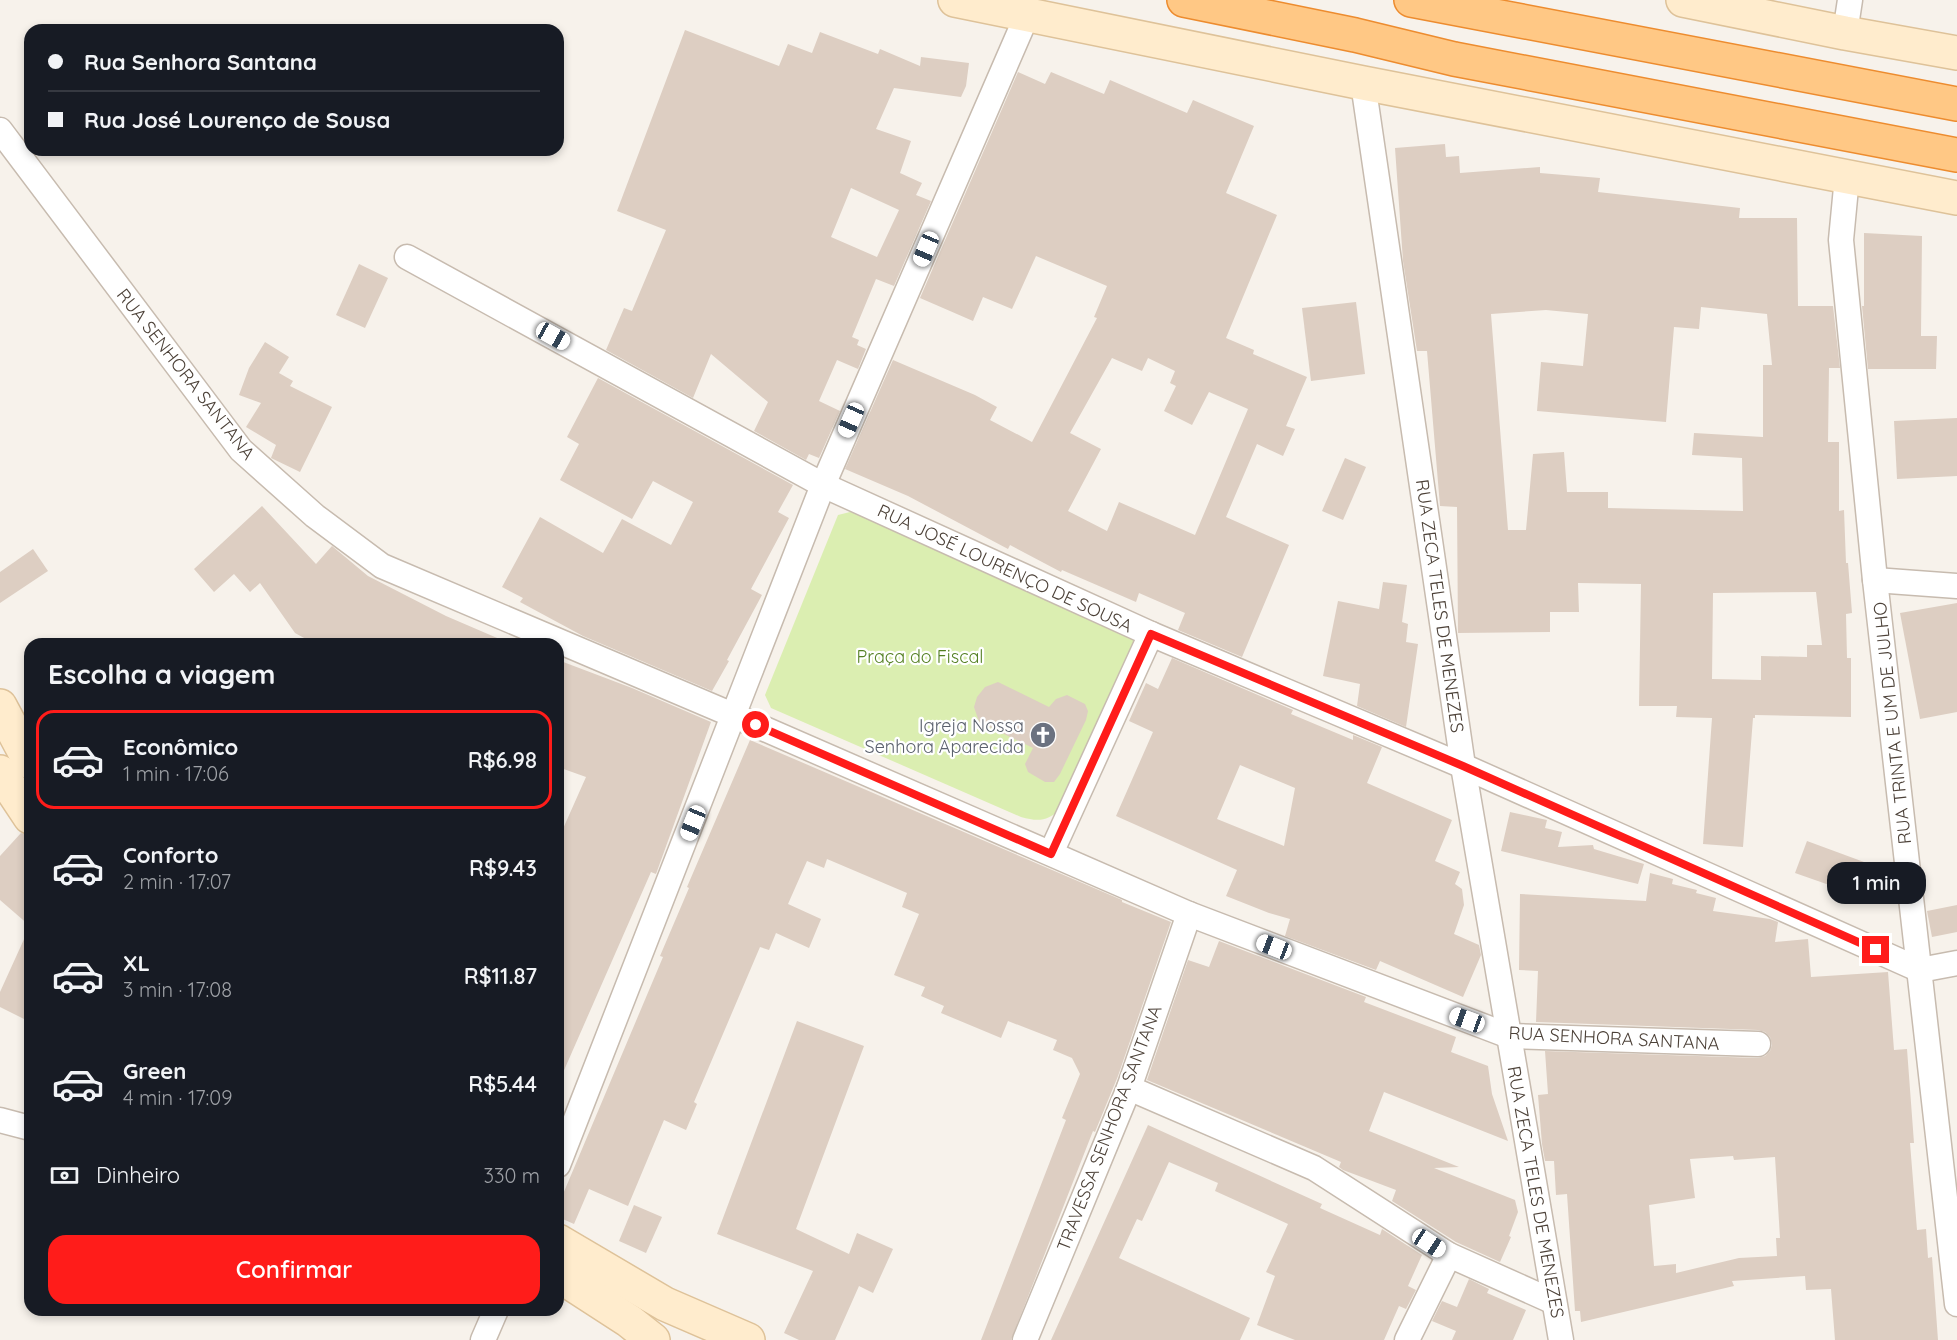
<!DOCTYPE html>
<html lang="pt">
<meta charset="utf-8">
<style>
body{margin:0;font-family:Quicksand,sans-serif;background:#242831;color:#f1f3f6;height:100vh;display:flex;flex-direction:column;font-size:22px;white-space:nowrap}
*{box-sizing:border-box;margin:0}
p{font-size:20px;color:#9ea1a6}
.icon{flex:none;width:33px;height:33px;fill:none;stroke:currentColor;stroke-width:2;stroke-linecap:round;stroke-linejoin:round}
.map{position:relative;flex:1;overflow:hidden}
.sheet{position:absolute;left:24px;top:638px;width:540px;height:678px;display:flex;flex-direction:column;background:#171b24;border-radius:18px;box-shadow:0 3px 9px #0003}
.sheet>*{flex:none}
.hud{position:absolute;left:24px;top:24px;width:540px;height:132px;border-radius:18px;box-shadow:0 3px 9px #0003;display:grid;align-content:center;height:132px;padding:0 24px;background:#171b24}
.end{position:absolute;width:27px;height:27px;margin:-14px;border:8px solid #ff1c1a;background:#fff;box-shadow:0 0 0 3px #fff}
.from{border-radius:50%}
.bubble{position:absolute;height:42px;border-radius:18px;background:#171b24;box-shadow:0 3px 9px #0003;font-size:20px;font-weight:600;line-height:42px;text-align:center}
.car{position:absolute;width:18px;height:36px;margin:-18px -9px;border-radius:8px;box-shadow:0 0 4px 2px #0007;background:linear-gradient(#fff 24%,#345 0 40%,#fff 0 76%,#345 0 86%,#fff 0)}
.hud b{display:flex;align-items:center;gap:21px;height:57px;font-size:22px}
.hud b+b{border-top:2px solid #363941}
.hud i{width:15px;height:15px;background:#f1f3f6}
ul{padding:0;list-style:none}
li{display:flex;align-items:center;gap:18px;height:99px;margin:0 12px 9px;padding:0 12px;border:3px solid transparent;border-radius:18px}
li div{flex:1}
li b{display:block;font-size:22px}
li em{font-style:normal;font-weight:600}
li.active{border-color:#ff1c1a}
li>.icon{width:54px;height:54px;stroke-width:1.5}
h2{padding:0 24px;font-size:27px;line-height:72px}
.pay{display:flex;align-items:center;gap:15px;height:66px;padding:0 24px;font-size:22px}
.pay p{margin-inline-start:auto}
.button{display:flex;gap:12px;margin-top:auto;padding:12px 24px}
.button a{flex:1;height:69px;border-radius:18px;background:#ff1c1a;color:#fff;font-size:24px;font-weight:600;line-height:69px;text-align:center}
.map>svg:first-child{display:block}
</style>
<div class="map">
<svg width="1957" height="1340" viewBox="0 0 1957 1340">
<rect width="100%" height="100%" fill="#f7f2eb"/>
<path fill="#dbeeb1" d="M850,512L870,515L1136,639L1061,809C1047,821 1039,822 1021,817L771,708L765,695L838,515Z"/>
<g fill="#ddcec2" fill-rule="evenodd">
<path d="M685,30L779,66L788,44L812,53L820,32L878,54L880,49L920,66L921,57L969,63L966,86L961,97L894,88L876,129L911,141L900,173L922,183L916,195L931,201L894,286L876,279L852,337L859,340L857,345L866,349L858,369L837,360L819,401L840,411L819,458L809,454L806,460L754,431L768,402L711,354L693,398L606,350L624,308L632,311L666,230L617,211ZM851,188L899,210L877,257L831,237Z"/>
<path d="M1018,72L1045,84L1051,72L1104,94L1110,80L1187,113L1193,100L1254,126L1226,193L1277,215L1226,338L1254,350L1253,354L1307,377L1286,426L1295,429L1283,456L1257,444L1226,517L1289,545L1242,657L1178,630L1185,613L1139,593L1136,602L1062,570L1061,572L1010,545L1008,549L908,496L845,469L893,360L975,395L997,407L990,420L1032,442L1097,318L1094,317L1107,286L1036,256L1012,309L983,297L973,321L920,298ZM1112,358L1142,371L1148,358L1175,371L1170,383L1176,386L1164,411L1192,425L1209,392L1248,409L1195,535L1119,502L1107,531L1068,511L1101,449L1070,433Z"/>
<path d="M1445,144L1446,157L1459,156L1460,173L1540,167V173L1600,178L1598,192L1740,208L1739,218H1797L1798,306H1833L1840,368H1829L1828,442H1839V511L1844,510L1846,563H1848L1852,613L1846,614L1847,658H1851V717L1755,715V718H1753L1743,847L1703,844L1712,718L1676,717L1677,706H1639L1641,584L1578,583L1579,612H1550V632L1458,633L1457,507L1440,506L1427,351H1417L1403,261L1395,148ZM1701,307L1767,314L1772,365H1763V437L1694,433L1692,455L1742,458L1743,511L1608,508V492H1567L1564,452L1533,454L1526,530H1508L1491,314L1546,310L1588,314L1583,366L1541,362L1537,411L1666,422L1674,327L1699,329ZM1816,592L1822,645H1807V657L1761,656V680L1712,679L1713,593Z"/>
<path d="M1864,233L1922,236L1921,336H1937L1936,369H1868L1862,306H1864Z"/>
<path d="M359,264L388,278L365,328L336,315Z"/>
<path d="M1356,302L1365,374L1311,381L1302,308Z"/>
<path d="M265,342L289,357L279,373L293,381L290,386L332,407L300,472L271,458L276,445L246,427L261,403L239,395L249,368Z"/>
<path d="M598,378L793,485L778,512L789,518L751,589L762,595L727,660L729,661L712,691L583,636L520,602L523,598L502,587L540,517L603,553L622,519L671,545L693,502L653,481L632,519L560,480L579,444L567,437Z"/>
<path d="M1957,418V476L1897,479L1894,421Z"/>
<path d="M1345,458L1366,467L1343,520L1322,511Z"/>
<path d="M262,506L316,564L332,546L368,576L446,616L511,644H315L295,633L260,583L250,592L234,574L214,592L194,569Z"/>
<path d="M33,549L48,571L0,603V572Z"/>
<path d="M1383,582L1407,585L1402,622L1408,624L1406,642L1418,644L1406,727L1357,706L1360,684L1323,676L1338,601L1379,609Z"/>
<path d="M1957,603V712L1920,719L1900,613Z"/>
<path d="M1172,658L1293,710L1291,714L1353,740V735L1382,747L1367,783L1452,820L1435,861L1460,872L1455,884L1462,889L1464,905L1454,934L1479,945L1481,955L1463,997L1380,961L1376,970L1285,936L1290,919L1269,913L1226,896L1237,870L1116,816L1153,732L1129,721L1146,683L1158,689ZM1240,765L1295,788L1284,846L1217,819Z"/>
<path d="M558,660L632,688L711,722L656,874L651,872L558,1084V840L586,777L558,767Z"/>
<path d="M998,682L1049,707L1056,699L1067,695L1085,704L1088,711L1086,720L1060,774L1054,782H1045L1028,772L1025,764L1033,748L979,722L974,707L977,697L985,687Z"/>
<path d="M750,740L1122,900V902L1171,922L1118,1076L1095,1132L1093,1131L1011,1340H981L1066,1120L1062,1118L1080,1074L1072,1058L1053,1050L1057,1040L1008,1021L1001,1038L941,1013L944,1006L921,996L925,987L894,975L919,914L902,907L907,893L827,859L824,868L807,861L788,904L821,919L809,948L776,933L769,950L760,947L694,1102L697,1104L686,1130L664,1120L628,1206L589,1189L574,1224L558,1217V1206L663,957L660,956L689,888L687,887Z"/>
<path d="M1510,812L1547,820L1545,828L1562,832L1558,847L1593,845L1594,849L1644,864L1638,884L1501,851Z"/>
<path d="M21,833L30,836V926L0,900V856Z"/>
<path d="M1807,841L1883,869L1872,900L1795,873Z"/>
<path d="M1650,873L1673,879L1672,884L1697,890L1696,893L1716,898L1713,911L1770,919L1778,922L1775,942L1808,939L1811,977L1888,972L1894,1050L1907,1049L1914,1143H1910L1917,1230L1926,1229L1928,1258L1932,1257L1938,1340H1835L1831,1289L1806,1290L1805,1276L1732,1281L1734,1286L1581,1322L1580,1311H1575L1567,1194L1556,1195L1554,1161H1545L1542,1144L1538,1095L1548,1094L1545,1051L1758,1058L1765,1056L1770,1051L1772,1045L1770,1037L1765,1032L1758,1030L1536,1022L1538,971L1519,970L1520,894L1646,901ZM1733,1156L1734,1160L1775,1157L1780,1238H1776L1777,1256L1739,1258L1676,1273V1264L1654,1266L1649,1205L1695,1198L1690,1159Z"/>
<path d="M1957,905V932L1932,937L1927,911Z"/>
<path d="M30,926V1022L0,1007V992Z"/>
<path d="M1219,941L1366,997L1364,1002L1456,1037L1451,1052L1488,1066L1492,1094L1508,1141L1384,1092L1369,1131L1459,1167L1434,1168L1515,1200L1518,1212L1509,1236L1511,1237L1500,1262L1456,1242L1392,1201L1396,1190L1343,1170L1339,1167L1341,1162L1147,1080L1188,960L1209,967Z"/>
<path d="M797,1021L864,1046L796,1229L849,1254L857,1233L893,1249L873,1293L859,1286L835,1340H799L784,1333L813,1271L717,1234Z"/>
<path d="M1148,1125L1322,1204L1320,1208L1380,1235L1382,1229L1422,1255L1408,1286L1416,1290L1406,1309L1399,1306L1384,1340H1295L1257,1325L1275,1276L1266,1272L1288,1224L1215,1191L1218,1183L1169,1162L1142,1221L1137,1219L1119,1258L1250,1318L1240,1340H1051Z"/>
<path d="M634,1205L662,1217L646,1253L619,1241Z"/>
<path d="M1469,1279L1489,1289L1487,1293L1526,1310L1513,1340H1452L1456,1331L1432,1321L1442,1301L1457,1307Z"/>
</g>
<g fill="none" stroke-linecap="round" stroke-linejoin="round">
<g stroke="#c7bbaf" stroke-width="27">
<g id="minor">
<path d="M1845,33L1850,0"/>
<path d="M1363,83L1463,766L1561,1340"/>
<path d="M0,130L241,450L315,516L382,566L735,716L1189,914L1509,1036L1758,1044"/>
<path d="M1847,177L1841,240L1875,580L1957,1304"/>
<path d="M407,257L823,485L1151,634L1463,766L1920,970L1957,963"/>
<path d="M1875,580L1957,586"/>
<path d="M1051,853L1151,634"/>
<path d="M1129,1088L1314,1168L1449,1255L1554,1302"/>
<path d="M0,1120L30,1128"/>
<path d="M558,1165L823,485L1028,13"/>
<path d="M483,1340L496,1310"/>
<path d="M1025,1340L1129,1088L1189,914"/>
<path d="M1407,1340L1449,1255"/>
</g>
</g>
<g stroke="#dec299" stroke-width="36">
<g id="secondary">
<path d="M955,0L1363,83L1957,198"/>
<path d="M1683,0L1845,33L1957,53"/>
<path d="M0,706L30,762"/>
<path d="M0,772L30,817"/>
<path d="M558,1241L665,1304L748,1340"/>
<path d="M558,1275L629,1321L653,1340"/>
</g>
</g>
<g stroke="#ed8c2f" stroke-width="36">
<g id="trunk">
<path d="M1184,0L1355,35L1454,59L1957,155"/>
<path d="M1411,0L1957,104"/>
</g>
</g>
<use href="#minor" stroke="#fff" stroke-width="24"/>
<use href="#secondary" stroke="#ffeccd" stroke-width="33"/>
<use href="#trunk" stroke="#ffc885" stroke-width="33"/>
</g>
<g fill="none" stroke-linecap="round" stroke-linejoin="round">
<path stroke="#ff1c1a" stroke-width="8" d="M756,725L1051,854L1151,634L1463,766L1876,950"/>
</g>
<defs>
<g id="church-disc" transform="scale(1.35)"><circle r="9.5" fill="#6b7280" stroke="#fff"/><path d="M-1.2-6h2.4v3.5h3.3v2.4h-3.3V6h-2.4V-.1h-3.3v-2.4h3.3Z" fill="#fff"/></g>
</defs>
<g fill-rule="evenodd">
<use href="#church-disc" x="1043" y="735"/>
</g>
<g text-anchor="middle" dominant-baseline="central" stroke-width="4.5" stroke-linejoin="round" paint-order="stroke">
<g font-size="18" fill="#4c4138" stroke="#fff">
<text transform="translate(186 374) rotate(52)">RUA SENHORA SANTANA</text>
<text transform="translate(1005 568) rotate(25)">RUA JOSÉ LOURENÇO DE SOUSA</text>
<text transform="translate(1440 606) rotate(82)">RUA ZECA TELES DE MENEZES</text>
<text transform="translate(1892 723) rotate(-96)">RUA TRINTA E UM DE JULHO</text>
<text transform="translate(1614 1038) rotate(3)">RUA SENHORA SANTANA</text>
<text transform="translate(1109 1128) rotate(-69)">TRAVESSA SENHORA SANTANA</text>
<text transform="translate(1536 1192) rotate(80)">RUA ZECA TELES DE MENEZES</text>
</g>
<g font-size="18" fill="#537f22" stroke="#fff">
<text x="920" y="656">Praça do Fiscal</text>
</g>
<g font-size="18" fill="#5b616d" stroke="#fff" text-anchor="end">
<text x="1024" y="725">Igreja Nossa<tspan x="1024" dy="21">Senhora Aparecida</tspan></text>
</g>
</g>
</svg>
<i class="end from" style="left:756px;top:725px"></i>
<i class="end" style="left:1876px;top:950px"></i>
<div class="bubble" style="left:1827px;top:862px;width:99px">1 min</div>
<i class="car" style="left:926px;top:249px;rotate:203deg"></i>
<i class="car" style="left:553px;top:336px;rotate:119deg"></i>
<i class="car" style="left:851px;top:420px;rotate:204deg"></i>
<i class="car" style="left:693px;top:823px;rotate:202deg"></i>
<i class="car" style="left:1274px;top:947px;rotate:291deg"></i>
<i class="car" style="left:1467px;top:1020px;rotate:290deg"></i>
<i class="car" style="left:1429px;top:1243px;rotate:123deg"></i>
<div class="hud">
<b><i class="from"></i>Rua Senhora Santana</b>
<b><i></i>Rua José Lourenço de Sousa</b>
</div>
<section class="sheet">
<h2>Escolha a viagem</h2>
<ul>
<li class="active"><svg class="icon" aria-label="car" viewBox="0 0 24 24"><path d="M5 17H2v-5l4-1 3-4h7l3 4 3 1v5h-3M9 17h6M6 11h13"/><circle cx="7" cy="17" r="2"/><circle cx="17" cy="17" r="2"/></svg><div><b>Econômico</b><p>1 min · 17:06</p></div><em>R$6.98</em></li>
<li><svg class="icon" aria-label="car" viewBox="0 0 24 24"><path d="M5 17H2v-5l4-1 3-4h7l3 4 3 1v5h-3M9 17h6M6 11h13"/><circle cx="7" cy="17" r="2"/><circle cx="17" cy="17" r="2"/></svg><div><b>Conforto</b><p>2 min · 17:07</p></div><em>R$9.43</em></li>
<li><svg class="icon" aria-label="car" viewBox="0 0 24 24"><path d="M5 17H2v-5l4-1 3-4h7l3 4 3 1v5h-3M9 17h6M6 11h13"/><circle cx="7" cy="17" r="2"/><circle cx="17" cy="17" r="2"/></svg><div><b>XL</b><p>3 min · 17:08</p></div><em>R$11.87</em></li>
<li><svg class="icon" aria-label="car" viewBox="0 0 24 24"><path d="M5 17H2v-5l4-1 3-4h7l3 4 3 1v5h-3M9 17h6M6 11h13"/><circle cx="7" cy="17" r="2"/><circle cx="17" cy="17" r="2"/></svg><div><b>Green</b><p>4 min · 17:09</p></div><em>R$5.44</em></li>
</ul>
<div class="pay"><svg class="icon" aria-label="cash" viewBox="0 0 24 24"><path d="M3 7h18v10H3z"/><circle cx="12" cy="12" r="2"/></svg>Dinheiro<p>330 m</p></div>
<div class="button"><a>Confirmar</a></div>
</section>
</div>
